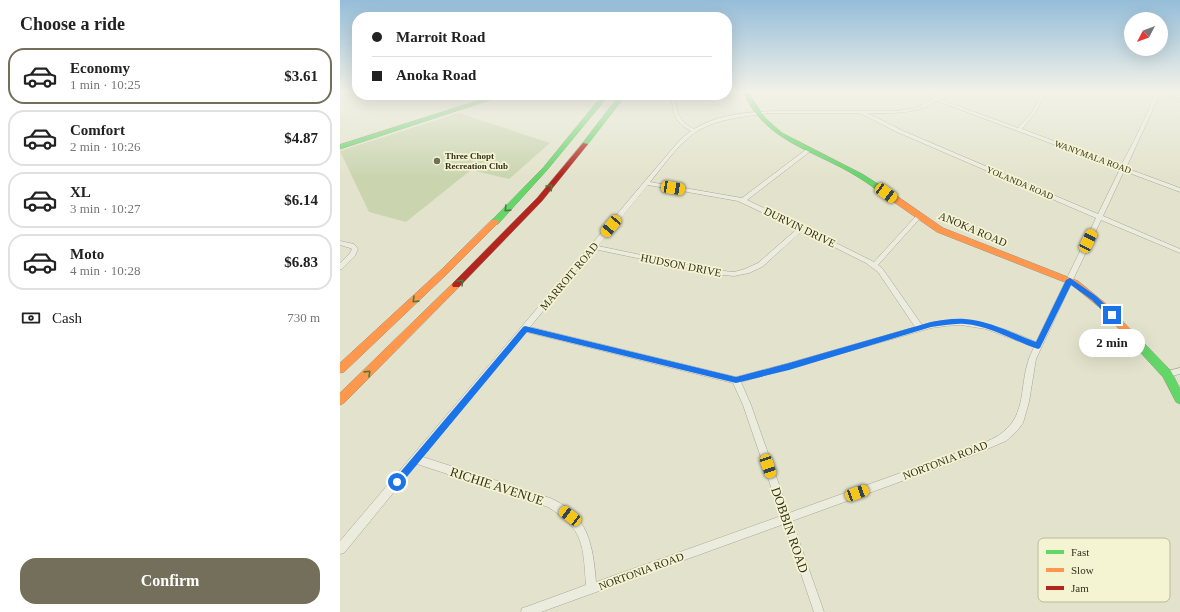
<!DOCTYPE html>
<meta charset="utf-8">
<style>
body{margin:0;font-family:"Times New Roman",serif;background:#f6f6f6;color:#222;height:100vh;display:flex;flex-direction:column;font-size:15px;white-space:nowrap}
*{box-sizing:border-box;margin:0}
p{font-size:13px;color:#767676}
.icon{flex:none;width:22px;height:22px;fill:none;stroke:currentColor;stroke-width:2;stroke-linecap:round;stroke-linejoin:round}
.map{position:relative;flex:1;overflow:hidden}
.drawer{display:flex;flex-direction:column;background:#fff;width:340px}
.drawer>*{flex:none}
.top-card{position:absolute;left:12px;top:12px;width:380px;height:88px;border-radius:16px;box-shadow:0 4px 16px #0002;display:grid;align-content:center;height:88px;padding:0 20px;background:#fff}
.needle{width:26px;rotate:229deg}
.tools{position:absolute;left:784px;top:12px;display:grid;gap:8px}
.tools a{display:grid;place-items:center;width:44px;height:44px;border-radius:50%;background:#fff;box-shadow:0 4px 16px #0002;font-size:20px}
.end{position:absolute;width:18px;height:18px;margin:-9px;border:5px solid #1a73e8;background:#fff;box-shadow:0 0 0 2px #fff}
.from{border-radius:50%}
.bubble{position:absolute;height:28px;border-radius:14px;background:#fff;box-shadow:0 4px 16px #0002;font-size:13px;font-weight:700;line-height:28px;text-align:center}
.car{position:absolute;width:12px;height:24px;margin:-12px -6px;border-radius:5px;box-shadow:0 0 3px 1px #0007;background:linear-gradient(#f5c518 24%,#345 0 40%,#f5c518 0 76%,#345 0 86%,#f5c518 0)}
.top-card b{display:flex;align-items:center;gap:14px;height:38px;font-size:15px}
.top-card b+b{border-top:1px solid #e0e0e0}
.top-card i{width:10px;height:10px;background:#222}
ul{padding:0;list-style:none}
li{display:flex;align-items:center;gap:12px;height:56px;margin:0 8px 6px;padding:0 12px;border:2px solid #e0e0e0;border-radius:16px}
li div{flex:1}
li b{display:block;font-size:15px}
li em{font-style:normal;font-weight:700}
li.current{border-color:#736f5b}
li>.icon{width:36px;height:36px;stroke-width:1.5}
h2{padding:0 20px;font-size:18px;line-height:48px}
.pay{display:flex;align-items:center;gap:10px;height:44px;padding:0 20px;font-size:15px}
.pay p{margin-inline-start:auto}
.button{display:flex;gap:8px;margin-top:auto;padding:8px 20px}
.button a{flex:1;height:46px;border-radius:16px;background:#736f5b;color:#fff;font-size:16px;font-weight:700;line-height:46px;text-align:center}
main{display:flex;flex:1;min-height:0}
.map>svg:first-child{display:block}
</style>
<main>
<section class="drawer">
<h2>Choose a ride</h2>
<ul>
<li class="current"><svg class="icon" aria-label="car" viewBox="0 0 24 24"><path d="M5 17H2v-5l4-1 3-4h7l3 4 3 1v5h-3M9 17h6M6 11h13"/><circle cx="7" cy="17" r="2"/><circle cx="17" cy="17" r="2"/></svg><div><b>Economy</b><p>1 min · 10:25</p></div><em>$3.61</em></li>
<li><svg class="icon" aria-label="car" viewBox="0 0 24 24"><path d="M5 17H2v-5l4-1 3-4h7l3 4 3 1v5h-3M9 17h6M6 11h13"/><circle cx="7" cy="17" r="2"/><circle cx="17" cy="17" r="2"/></svg><div><b>Comfort</b><p>2 min · 10:26</p></div><em>$4.87</em></li>
<li><svg class="icon" aria-label="car" viewBox="0 0 24 24"><path d="M5 17H2v-5l4-1 3-4h7l3 4 3 1v5h-3M9 17h6M6 11h13"/><circle cx="7" cy="17" r="2"/><circle cx="17" cy="17" r="2"/></svg><div><b>XL</b><p>3 min · 10:27</p></div><em>$6.14</em></li>
<li><svg class="icon" aria-label="car" viewBox="0 0 24 24"><path d="M5 17H2v-5l4-1 3-4h7l3 4 3 1v5h-3M9 17h6M6 11h13"/><circle cx="7" cy="17" r="2"/><circle cx="17" cy="17" r="2"/></svg><div><b>Moto</b><p>4 min · 10:28</p></div><em>$6.83</em></li>
</ul>
<div class="pay"><svg class="icon" aria-label="cash" viewBox="0 0 24 24"><path d="M3 7h18v10H3z"/><circle cx="12" cy="12" r="2"/></svg>Cash<p>730 m</p></div>
<div class="button"><a>Confirm</a></div>
</section>
<div class="map">
<svg width="840" height="612" viewBox="0 0 840 612">
<rect width="100%" height="100%" fill="#e3e3cd"/>
<path fill="#cad5b0" d="M119,113L210,143L169,179L131,170L66,222L29,212L0,151Z"/>
<g fill="none" stroke-linecap="round" stroke-linejoin="round">
<g stroke="#a8a696" stroke-width="1">
<g id="street">
<path d="M573,91H578L596,97L604,91H608L599,99L678,128L692,112L703,91H707L696,112L682,129L781,166C787,154 816,100 814,91H818L840,99V101L819,94L815,105L786,168L840,188V192L784,171L763,216L840,249V253L761,220L696,359L689,402L683,423L677,431L666,441L631,456L452,521L484,612H474L444,524L201,612H181L182,608L186,607L246,585C243,545 244,529 208,507L77,464L4,553L0,554V541L333,148L342,138L351,131C336,124 331,112 332,95H336C335,111 339,122 354,129C387,108 439,111 476,111C503,111 529,111 556,111L576,108L593,99ZM597,101L780,169L758,214L561,130L527,113C551,113 575,115 597,101ZM428,113H520L557,132L756,218L696,342C657,325 624,313 582,325L542,268L538,265L581,217V215H577L534,262L464,227L407,200L472,150V148H468L402,198L310,182C325,164 339,142 359,130C380,118 405,117 428,113ZM308,185L398,201L457,229L418,263L405,269L394,272L373,270L258,246ZM462,231L526,263L538,272L575,327L449,363L396,377L190,327L254,249L373,274L394,276L409,273L422,267ZM621,325L646,329L694,347C692,352 689,357 688,362C680,386 686,414 663,432C654,440 641,443 630,448L449,513L411,405L401,382L591,328L606,326ZM186,332L393,383L403,405L441,516L256,582C253,545 248,514 210,498L83,457Z"/>
<path d="M0,241L14,244L18,249L15,256L2,269H0V263L10,253L12,249L10,248L0,245Z"/>
<path d="M840,368V374L827,377L824,376L823,374L824,372Z"/>
</g>
</g>
<g stroke="#989686" stroke-width="1">
<g id="fast">
<path d="M403,91H407L425,118L442,133L522,174L554,194V198H548C538,191 528,183 518,177C475,150 424,142 403,91Z"/>
<path d="M156,95H165L0,149V145Z"/>
<path d="M263,95H269L207,170L158,224H152V220L203,168Z"/>
<path d="M280,95H286L247,145H243V143Z"/>
<path d="M792,333L795,334L831,371L840,389V404L836,402L823,377L789,340L787,337L789,334Z"/>
</g>
</g>
<g stroke="#989686" stroke-width="1">
<g id="slow">
<path d="M548,194H554L603,228L738,281L765,303L795,334L797,337L795,340L792,341L789,340L759,307L732,285L597,232L548,198Z"/>
<path d="M152,220H158L159,222L108,273L4,372L0,373V363L102,269Z"/>
<path d="M116,282L119,283L120,285L119,287L4,403L0,405V393L113,283Z"/>
</g>
</g>
<g stroke="#989686" stroke-width="1">
<path id="jam" d="M243,143L248,144L202,201L119,287H113L112,285L113,283L197,198Z"/>
</g>
<use href="#street" fill="#ebebde" fill-rule="evenodd"/>
<use href="#fast" fill="#63d668" fill-rule="evenodd"/>
<use href="#slow" fill="#ff974d" fill-rule="evenodd"/>
<use href="#jam" fill="#b3261e" fill-rule="evenodd"/>
</g>
<defs><path id="oneway-chevron" d="M-2-3.5L2.5 0L-2 3.5" fill="none" stroke-width="1.6" stroke-linecap="round" stroke-linejoin="round"/></defs>
<g stroke="#4a7b3f">
<use href="#oneway-chevron" transform="translate(210 187) rotate(-47)"/>
<use href="#oneway-chevron" transform="translate(167 209) rotate(134)"/>
<use href="#oneway-chevron" transform="translate(121 282) rotate(-45)"/>
<use href="#oneway-chevron" transform="translate(75 300) rotate(136)"/>
<use href="#oneway-chevron" transform="translate(28 373) rotate(-44)"/>
</g>
<linearGradient id="sky" x2="0" y2="1"><stop stop-color="#95bdd9"/><stop offset="0.52" stop-color="#f2f2e8"/><stop offset="1" stop-color="#f2f2e8" stop-opacity="0"/></linearGradient>
<rect width="840" height="176" fill="url(#sky)"/>
<path fill="#1a73e8" d="M730,278L756,296L774,313V317H769L752,300L731,285L700,348L698,349C674,341 650,326 625,324C614,323 602,326 591,327L449,370L396,383L187,332L60,485L57,486L54,485L52,482L183,327L185,326L396,377L449,363L591,322C602,320 614,318 625,319C650,321 674,334 696,342L726,280Z"/>
<circle fill="#736f5b" stroke="#f4f4d3" stroke-width="1.5" cx="97" cy="161" r="4"/>
<g text-anchor="middle" dominant-baseline="central" stroke-width="3.5" stroke-linejoin="round" paint-order="stroke">
<g font-size="9" font-weight="bold" fill="#36311e" stroke="#f4f4d3" text-anchor="start">
<text x="105" y="156">Three Chopt<tspan x="105" dy="10">Recreation Club</tspan></text>
</g>
<g font-size="9" fill="#36311e" stroke="#f4f4d3">
<text transform="translate(753 157) rotate(20)">WANYMALA ROAD</text>
<text transform="translate(680 183) rotate(23)">YOLANDA ROAD</text>
</g>
<g font-size="11" fill="#36311e" stroke="#f4f4d3">
<text transform="translate(460 227) rotate(26)">DURVIN DRIVE</text>
<text transform="translate(633 229) rotate(23)">ANOKA ROAD</text>
<text transform="translate(341 265) rotate(11)">HUDSON DRIVE</text>
<text transform="translate(229 276) rotate(-50)">MARROIT ROAD</text>
<text transform="translate(605 460) rotate(-21)">NORTONIA ROAD</text>
<text transform="translate(301 571) rotate(-20)">NORTONIA ROAD</text>
</g>
<g font-size="13" fill="#36311e" stroke="#f4f4d3">
<text transform="translate(157 486) rotate(18)">RICHIE AVENUE</text>
<text transform="translate(450 530) rotate(71)">DOBBIN ROAD</text>
</g>
</g>
<rect x="698" y="538" width="132" height="64" rx="6" fill="#f4f4d3" stroke="#bbba9d" stroke-width="1"/>
<rect x="706" y="550" width="18" height="4" fill="#63d668"/>
<rect x="706" y="568" width="18" height="4" fill="#ff974d"/>
<rect x="706" y="586" width="18" height="4" fill="#b3261e"/>
<g font-size="11" fill="#36311e">
<text x="731" y="556">Fast</text>
<text x="731" y="574">Slow</text>
<text x="731" y="592">Jam</text>
</g>
</svg>
<div class="tools">
<a><svg class="needle" viewBox="-14 -14 28 28"><path d="M0-13l5 13h-10z" fill="#e53935"/><path d="M0 13l5-13h-10z" fill="#767676"/></svg></a>
</div>
<i class="end from" style="left:57px;top:482px"></i>
<i class="end" style="left:772px;top:315px"></i>
<div class="bubble" style="left:739px;top:329px;width:66px">2 min</div>
<i class="car" style="left:333px;top:188px;rotate:100deg"></i>
<i class="car" style="left:546px;top:193px;rotate:126deg"></i>
<i class="car" style="left:271px;top:226px;rotate:220deg"></i>
<i class="car" style="left:748px;top:241px;rotate:26deg"></i>
<i class="car" style="left:428px;top:466px;rotate:161deg"></i>
<i class="car" style="left:517px;top:493px;rotate:70deg"></i>
<i class="car" style="left:230px;top:516px;rotate:307deg"></i>
<div class="top-card">
<b><i class="from"></i>Marroit Road</b>
<b><i></i>Anoka Road</b>
</div>
</div>
</main>
